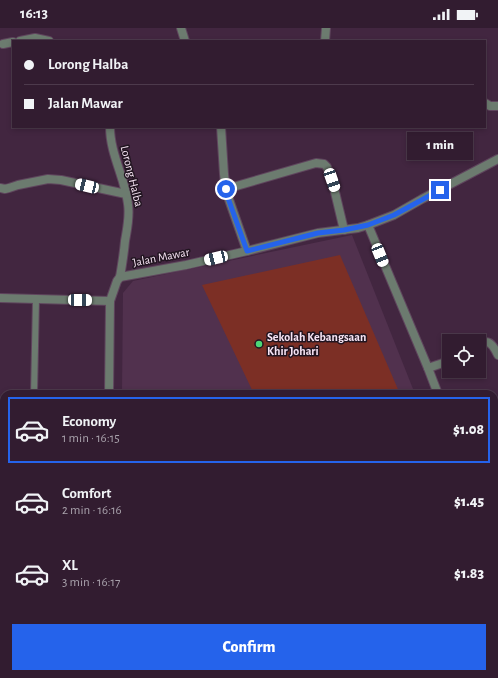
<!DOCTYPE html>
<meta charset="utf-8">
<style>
body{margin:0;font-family:"Alegreya Sans",sans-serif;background:#3d293c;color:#f1f3f6;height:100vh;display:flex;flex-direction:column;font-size:15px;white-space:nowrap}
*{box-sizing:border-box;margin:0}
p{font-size:13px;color:#a8a1ab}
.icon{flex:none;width:22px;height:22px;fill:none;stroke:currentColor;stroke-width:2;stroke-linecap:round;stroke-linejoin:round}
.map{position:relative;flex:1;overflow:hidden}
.panel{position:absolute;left:0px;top:362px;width:498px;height:288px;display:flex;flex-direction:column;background:#321c30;border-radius:12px 12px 0 0;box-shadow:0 2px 6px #0003,0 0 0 1px #4d3a4c}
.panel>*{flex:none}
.top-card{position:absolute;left:12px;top:12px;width:474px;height:88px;border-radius:0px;box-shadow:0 2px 6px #0003,0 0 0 1px #4d3a4c;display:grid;align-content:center;height:88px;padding:0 12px;background:#321c30}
.controls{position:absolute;left:442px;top:306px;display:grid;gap:8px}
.controls a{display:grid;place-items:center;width:44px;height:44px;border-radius:0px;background:#321c30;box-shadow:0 2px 6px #0003,0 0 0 1px #4d3a4c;font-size:20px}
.end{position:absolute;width:18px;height:18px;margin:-9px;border:5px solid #2563eb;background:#fff;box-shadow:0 0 0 2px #fff}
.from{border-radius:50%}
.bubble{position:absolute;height:28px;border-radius:0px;background:#321c30;box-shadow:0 2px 6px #0003,0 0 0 1px #4d3a4c;font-size:13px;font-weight:800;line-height:28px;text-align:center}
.car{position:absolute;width:12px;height:24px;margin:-12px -6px;border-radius:5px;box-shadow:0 0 3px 1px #0007;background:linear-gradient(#fff 24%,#345 0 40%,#fff 0 76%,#345 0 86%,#fff 0)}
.top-card b{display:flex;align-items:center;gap:14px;height:38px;font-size:15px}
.top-card b+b{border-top:1px solid #4d3a4c}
.top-card i{width:10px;height:10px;background:#f1f3f6}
ul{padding:7px 0 0;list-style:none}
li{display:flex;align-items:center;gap:12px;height:66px;margin:0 8px 6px;padding:0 4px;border:2px solid transparent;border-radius:0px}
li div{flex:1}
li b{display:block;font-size:15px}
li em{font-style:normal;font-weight:800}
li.active{border-color:#2563eb}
li>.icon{width:36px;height:36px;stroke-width:1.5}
.primary-button{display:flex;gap:8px;margin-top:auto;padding:8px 12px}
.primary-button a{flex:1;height:46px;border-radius:0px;background:#2563eb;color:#fff;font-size:16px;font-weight:800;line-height:46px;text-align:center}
.status{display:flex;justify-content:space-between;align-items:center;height:28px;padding:0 20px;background:#321c30;direction:ltr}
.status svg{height:11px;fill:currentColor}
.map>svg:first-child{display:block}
</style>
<div class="status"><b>16:13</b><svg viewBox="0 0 49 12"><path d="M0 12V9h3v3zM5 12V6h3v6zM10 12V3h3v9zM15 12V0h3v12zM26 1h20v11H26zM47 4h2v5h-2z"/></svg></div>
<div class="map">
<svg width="498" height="650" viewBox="0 0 498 650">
<rect width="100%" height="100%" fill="#422640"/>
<g fill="#51314e">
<path d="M352,207L415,366H122L123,265L133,253Z"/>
<rect x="119" y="646" width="173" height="4"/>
</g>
<path fill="#7c2f25" d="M340,227L400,366H254L202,257Z"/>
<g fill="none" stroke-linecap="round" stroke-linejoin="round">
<g stroke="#5f455d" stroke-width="8">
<g id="lane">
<path d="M34,366L36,271"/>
<path d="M0,438H4"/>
<path d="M28,650L29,646"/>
<path d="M163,650L164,646"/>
</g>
</g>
<g stroke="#5f455d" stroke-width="10">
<g id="street">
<path d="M181,0L185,13"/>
<path d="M20,13L35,10L49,13"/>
<path d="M325,13L326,0"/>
<path d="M3,16L13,14"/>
<path d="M485,75L490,78H498"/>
<path d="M110,99C110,126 125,150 128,176C130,189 127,201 125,213C124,225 122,237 120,249"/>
<path d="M221,99L224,146L226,163L247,223"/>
<path d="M0,160L5,161L9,160L18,157L48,151L61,152L126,166"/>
<path d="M226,161L316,135L324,136L327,139L334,160L344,202"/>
<path d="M368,197L428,340L438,366"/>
<path d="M0,270L110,273"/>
<path d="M479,317C480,317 485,314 486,314C492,314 496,323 498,327"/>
<path d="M428,340L449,333"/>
<path d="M109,366L110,273L117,253L120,249L186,237L247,223L318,205L358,200L368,197L394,187L422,171L498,131"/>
<path d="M494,407L498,405"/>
<path d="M0,503L4,504"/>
<path d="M104,650V646"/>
</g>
</g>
<g stroke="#5f455d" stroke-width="10">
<g id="secondary">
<path d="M494,523L498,516"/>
<path d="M421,650L424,646"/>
</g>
</g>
<use href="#lane" stroke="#6c7b6f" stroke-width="6"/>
<use href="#street" stroke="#6c7b6f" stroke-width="8"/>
<use href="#secondary" stroke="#8da591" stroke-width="8"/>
</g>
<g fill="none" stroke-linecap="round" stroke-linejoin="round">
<path stroke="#2563eb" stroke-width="5" d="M226,161L228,170L247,223L318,205L344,202L368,197L394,187L440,162"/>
</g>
<circle fill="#4cd677" stroke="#211520" stroke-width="1.5" cx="259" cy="316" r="4"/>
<g text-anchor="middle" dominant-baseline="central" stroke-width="3" stroke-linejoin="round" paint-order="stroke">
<g font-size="12" fill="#f8e5f5" stroke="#211520">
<text transform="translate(132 148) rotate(76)">Lorong Halba</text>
<text transform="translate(161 229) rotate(-11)">Jalan Mawar</text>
</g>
<g font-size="12" font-weight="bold" fill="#f8e5f5" stroke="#211520" text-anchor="start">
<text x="267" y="309">Sekolah Kebangsaan<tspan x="267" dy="14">Khir Johari</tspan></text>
</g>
</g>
</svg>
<div class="controls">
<a><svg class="icon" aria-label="locate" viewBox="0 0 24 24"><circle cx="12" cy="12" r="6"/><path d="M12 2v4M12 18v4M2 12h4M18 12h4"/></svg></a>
</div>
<i class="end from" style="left:226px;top:161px"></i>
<i class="end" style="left:440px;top:162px"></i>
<div class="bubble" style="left:407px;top:104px;width:66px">1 min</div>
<i class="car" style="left:332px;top:152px;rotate:161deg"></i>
<i class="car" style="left:87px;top:158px;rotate:283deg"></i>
<i class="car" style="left:380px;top:227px;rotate:158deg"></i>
<i class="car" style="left:216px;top:230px;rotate:257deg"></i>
<i class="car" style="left:80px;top:272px;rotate:91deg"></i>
<div class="top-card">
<b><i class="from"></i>Lorong Halba</b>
<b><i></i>Jalan Mawar</b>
</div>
<section class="panel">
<ul>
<li class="active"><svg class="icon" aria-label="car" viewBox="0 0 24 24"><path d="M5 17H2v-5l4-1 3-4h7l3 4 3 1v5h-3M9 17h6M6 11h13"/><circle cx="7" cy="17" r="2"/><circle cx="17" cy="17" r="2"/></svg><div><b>Economy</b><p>1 min · 16:15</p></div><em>$1.08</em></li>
<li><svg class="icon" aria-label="car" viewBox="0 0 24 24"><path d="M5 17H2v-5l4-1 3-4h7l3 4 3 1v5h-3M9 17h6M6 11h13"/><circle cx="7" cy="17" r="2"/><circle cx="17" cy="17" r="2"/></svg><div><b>Comfort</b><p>2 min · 16:16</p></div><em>$1.45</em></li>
<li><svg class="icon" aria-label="car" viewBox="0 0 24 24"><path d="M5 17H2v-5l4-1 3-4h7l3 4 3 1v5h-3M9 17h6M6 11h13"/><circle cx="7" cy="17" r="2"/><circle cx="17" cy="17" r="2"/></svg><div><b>XL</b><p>3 min · 16:17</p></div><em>$1.83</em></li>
</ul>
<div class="primary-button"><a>Confirm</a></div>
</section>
</div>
